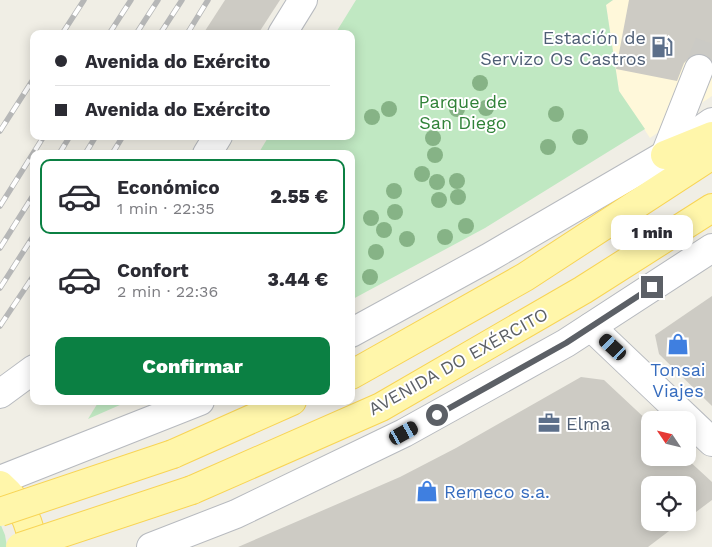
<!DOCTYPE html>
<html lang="es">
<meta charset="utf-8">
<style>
body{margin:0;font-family:"Work Sans",sans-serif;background:#f2f2f3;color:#2b2b33;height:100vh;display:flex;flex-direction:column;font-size:19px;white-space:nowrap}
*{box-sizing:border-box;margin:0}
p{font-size:16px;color:#7c7c81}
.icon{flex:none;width:28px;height:28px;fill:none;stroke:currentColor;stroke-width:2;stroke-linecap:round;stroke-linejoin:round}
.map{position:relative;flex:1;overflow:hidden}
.panel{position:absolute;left:30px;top:150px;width:325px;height:255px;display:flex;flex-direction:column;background:#fff;border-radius:10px;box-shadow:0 2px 12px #0003}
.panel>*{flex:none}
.guide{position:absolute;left:30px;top:30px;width:325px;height:110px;border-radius:10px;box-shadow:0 2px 12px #0003;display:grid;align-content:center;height:110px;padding:0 25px;background:#fff}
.needle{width:32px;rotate:305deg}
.fabs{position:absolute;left:641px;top:411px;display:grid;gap:10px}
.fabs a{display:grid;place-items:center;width:55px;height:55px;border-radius:10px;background:#fff;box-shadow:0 2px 12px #0003;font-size:25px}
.end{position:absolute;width:22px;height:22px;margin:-11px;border:6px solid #5c6066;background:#fff;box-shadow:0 0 0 2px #fff}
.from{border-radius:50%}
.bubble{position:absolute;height:35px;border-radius:10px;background:#fff;box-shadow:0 2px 12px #0003;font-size:16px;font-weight:800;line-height:35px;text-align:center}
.car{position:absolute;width:15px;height:30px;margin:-15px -8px;border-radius:6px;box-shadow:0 0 4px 1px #0007;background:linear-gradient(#222 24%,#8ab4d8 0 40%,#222 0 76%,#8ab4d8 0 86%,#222 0)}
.guide b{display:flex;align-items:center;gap:18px;height:48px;font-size:19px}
.guide b+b{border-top:1px solid #e1e1e2}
.guide i{width:12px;height:12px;background:#2b2b33}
ul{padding:9px 0 0;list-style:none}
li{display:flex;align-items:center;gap:15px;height:75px;margin:0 10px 8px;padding:0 15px;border:2px solid transparent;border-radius:10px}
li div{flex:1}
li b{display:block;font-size:19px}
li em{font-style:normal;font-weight:800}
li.current{border-color:#0b8043}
li>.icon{width:45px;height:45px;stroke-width:1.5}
.action{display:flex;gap:10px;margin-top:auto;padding:10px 25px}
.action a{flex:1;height:58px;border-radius:10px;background:#0b8043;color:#fff;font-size:20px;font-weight:800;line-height:58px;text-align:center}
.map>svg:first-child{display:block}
</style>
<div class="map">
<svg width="712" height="547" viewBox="0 0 712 547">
<rect width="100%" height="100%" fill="#f0eee5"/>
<path fill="#fff8da" d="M613,0H712V96L650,138L619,91L606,4Z"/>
<g fill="#c0e8c2">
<path d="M356,0H613L606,5L619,91L645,129L485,228L351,300V154H258L269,136H351V34H335Z"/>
<path d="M99,401H129L88,419Z"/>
<path d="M0,523L5,535L7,547H0Z"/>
</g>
<g fill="#cdcbc4">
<path d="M225,0H280L258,34H203Z"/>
<path d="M629,0H712V60L704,54H696L690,57L684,63L677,81L616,69Z"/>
<path d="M712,296V406L659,354L655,335Z"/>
<path d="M581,377L604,380L650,423V458H686L712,482V500L688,518V485H650V522H681L648,547H238L400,477L456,448Z"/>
</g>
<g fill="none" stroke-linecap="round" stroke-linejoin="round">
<path stroke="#cbcac5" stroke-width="28" stroke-dasharray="28 14" stroke-linecap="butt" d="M699,69L712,35"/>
<g stroke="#b7babf" stroke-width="30">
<g id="minor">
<path d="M282,34L303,0"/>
<path d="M207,154L218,136"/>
<path d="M665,155L699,69"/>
<path d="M591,327L712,442"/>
<path d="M351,333L488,258L665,155L712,122"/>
<path d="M0,394L34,369"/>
<path d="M0,480L200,401"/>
<path d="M151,547L236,514L404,433L566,343L712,248"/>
</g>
</g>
<g stroke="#f8d455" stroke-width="30">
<g id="major">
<path d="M665,155L712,136"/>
<path d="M351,375L525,277L712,155"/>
<path d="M173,454L292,401"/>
<path d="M0,485C19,502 32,521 32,547"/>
<path d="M192,490L381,407L583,290L712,208"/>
</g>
</g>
<use href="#minor" stroke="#fff" stroke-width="28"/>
<use href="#major" stroke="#fff6aa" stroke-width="28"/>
<g stroke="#b6b7b7" stroke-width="5.5">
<g id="rail">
<path d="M62,34L84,0"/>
<path d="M109,34L131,0"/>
<path d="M136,34L158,0"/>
<path d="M160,34L182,0"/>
<path d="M187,34L208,0"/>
<path d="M0,131L34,78"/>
<path d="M59,154L70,136"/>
<path d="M85,154L96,136"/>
<path d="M112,154L123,136"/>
<path d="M0,206L44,136"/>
<path d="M0,248L34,194"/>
<path d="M0,288L34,235"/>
<path d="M0,326L34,275"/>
</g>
</g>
<use href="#rail" stroke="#fff" stroke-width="4" stroke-dasharray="11" stroke-linecap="butt"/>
<g stroke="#f8d455" stroke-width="30" stroke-linecap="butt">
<g id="major-bridge">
<path d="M0,512L173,454"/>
<path d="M20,547L192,490"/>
</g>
</g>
<use href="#major-bridge" stroke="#fff6aa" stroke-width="28"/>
</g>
<g fill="#86b386">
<circle cx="480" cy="83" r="8"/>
<circle cx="486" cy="108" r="8"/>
<circle cx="389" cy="109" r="8"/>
<circle cx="457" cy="109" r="8"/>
<circle cx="556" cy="114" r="8"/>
<circle cx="372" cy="117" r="8"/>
<circle cx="580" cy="137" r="8"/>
<circle cx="433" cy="138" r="8"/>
<circle cx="548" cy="147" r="8"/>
<circle cx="435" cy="155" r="8"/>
<circle cx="422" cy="174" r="8"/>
<circle cx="457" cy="181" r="8"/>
<circle cx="437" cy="182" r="8"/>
<circle cx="394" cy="191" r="8"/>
<circle cx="458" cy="197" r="8"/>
<circle cx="439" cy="200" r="8"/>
<circle cx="395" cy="212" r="8"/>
<circle cx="371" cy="218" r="8"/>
<circle cx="466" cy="226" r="8"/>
<circle cx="384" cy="230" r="8"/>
<circle cx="445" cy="237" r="8"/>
<circle cx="407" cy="239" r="8"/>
<circle cx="376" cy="252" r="8"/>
<circle cx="370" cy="277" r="8"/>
</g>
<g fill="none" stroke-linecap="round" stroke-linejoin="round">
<path stroke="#5c6066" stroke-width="6" d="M437,415L566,343L652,287"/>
</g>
<defs>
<g id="fuel-bare" transform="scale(1.725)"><path d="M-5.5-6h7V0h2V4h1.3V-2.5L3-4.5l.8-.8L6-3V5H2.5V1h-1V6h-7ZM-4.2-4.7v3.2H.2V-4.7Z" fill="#5c6f8a" stroke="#fff" stroke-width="2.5" paint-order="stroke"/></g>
<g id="shop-bare" transform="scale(1.725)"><path d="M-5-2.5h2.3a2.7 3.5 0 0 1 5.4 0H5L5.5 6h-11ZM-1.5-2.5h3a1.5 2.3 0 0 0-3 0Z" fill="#3f7fe0" stroke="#fff" stroke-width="2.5" paint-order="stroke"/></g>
<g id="office-bare" transform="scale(1.725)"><path d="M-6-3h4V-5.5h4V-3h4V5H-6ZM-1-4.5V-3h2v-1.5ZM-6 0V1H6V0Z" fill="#5c6f8a" stroke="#fff" stroke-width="2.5" paint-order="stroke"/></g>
</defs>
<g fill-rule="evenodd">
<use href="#fuel-bare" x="662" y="47"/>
<use href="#shop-bare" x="678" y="344"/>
<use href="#office-bare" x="549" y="423"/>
<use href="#shop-bare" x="427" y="491"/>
</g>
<g text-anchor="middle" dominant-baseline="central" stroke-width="4" stroke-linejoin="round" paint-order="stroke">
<g font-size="18" fill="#4e5e75" stroke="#fff" text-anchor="end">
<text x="646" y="37">Estación de<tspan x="646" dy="21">Servizo Os Castros</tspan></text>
<text x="566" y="423" text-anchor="start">Elma</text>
</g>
<g font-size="18" fill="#308238" stroke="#fff">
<text x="463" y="101">Parque de<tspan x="463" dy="21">San Diego</tspan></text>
</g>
<g font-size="18" fill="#5c6066" stroke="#fff">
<text transform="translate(458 361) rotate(-29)">AVENIDA DO EXÉRCITO</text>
</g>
<g font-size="18" fill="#366cbe" stroke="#fff">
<text x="678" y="369">Tonsai<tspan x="678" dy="21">Viajes</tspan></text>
<text x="444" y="491" text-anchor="start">Remeco s.a.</text>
</g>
</g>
</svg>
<div class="fabs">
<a><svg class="needle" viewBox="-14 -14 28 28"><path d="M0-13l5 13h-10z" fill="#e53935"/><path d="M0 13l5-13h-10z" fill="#7c7c81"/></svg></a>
<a><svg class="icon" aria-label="locate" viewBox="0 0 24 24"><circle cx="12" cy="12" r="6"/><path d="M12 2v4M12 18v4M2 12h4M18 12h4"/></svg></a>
</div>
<i class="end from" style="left:437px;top:415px"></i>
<i class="end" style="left:652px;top:287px"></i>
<div class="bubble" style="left:611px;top:215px;width:82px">1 min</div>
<i class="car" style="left:613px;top:347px;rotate:313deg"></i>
<i class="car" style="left:404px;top:433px;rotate:61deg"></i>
<div class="guide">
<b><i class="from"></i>Avenida do Exército</b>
<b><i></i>Avenida do Exército</b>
</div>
<section class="panel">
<ul>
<li class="current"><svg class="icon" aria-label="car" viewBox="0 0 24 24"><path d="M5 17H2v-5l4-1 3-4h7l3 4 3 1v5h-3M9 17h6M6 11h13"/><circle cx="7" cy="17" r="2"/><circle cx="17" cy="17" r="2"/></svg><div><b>Económico</b><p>1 min · 22:35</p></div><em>2.55 €</em></li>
<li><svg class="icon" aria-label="car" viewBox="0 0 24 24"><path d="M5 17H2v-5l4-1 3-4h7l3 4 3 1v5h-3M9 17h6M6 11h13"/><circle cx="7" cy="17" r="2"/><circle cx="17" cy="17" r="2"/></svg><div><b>Confort</b><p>2 min · 22:36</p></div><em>3.44 €</em></li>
</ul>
<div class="action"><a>Confirmar</a></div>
</section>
</div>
